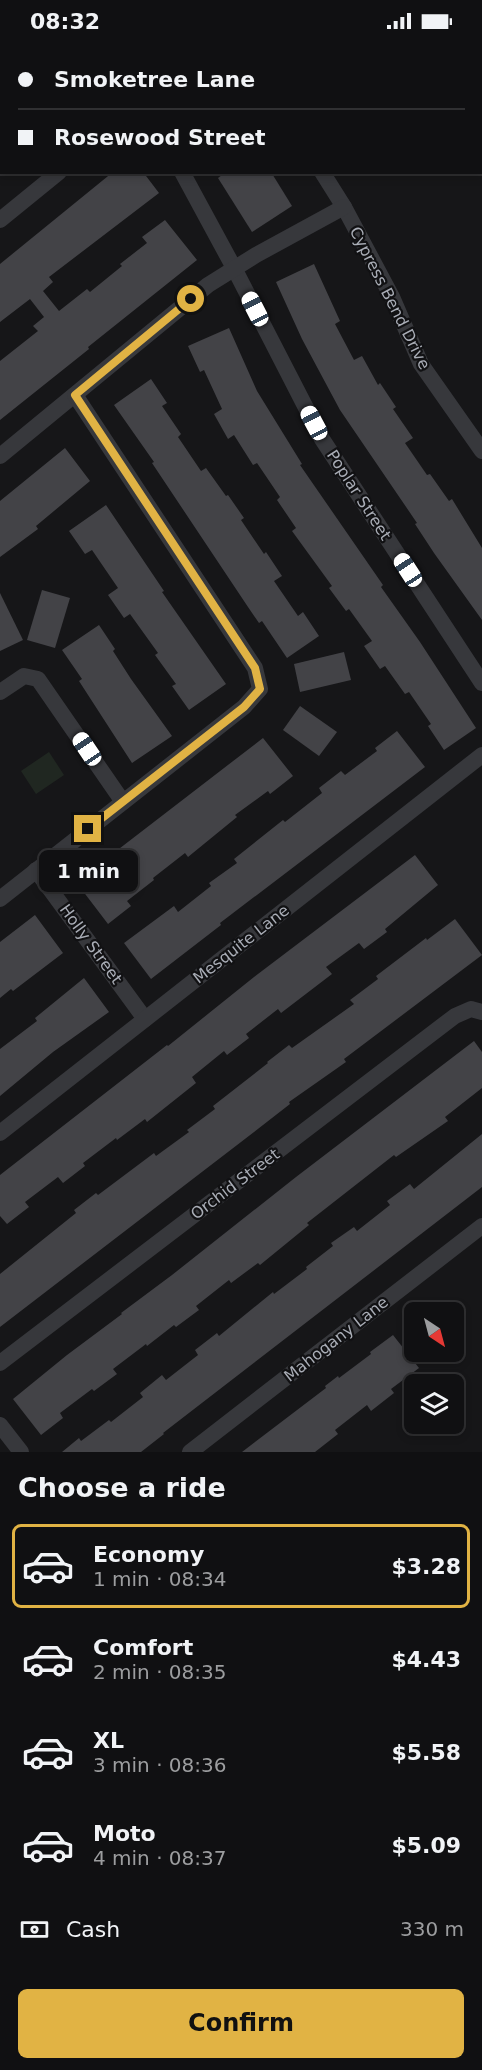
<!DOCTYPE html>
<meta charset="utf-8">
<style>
body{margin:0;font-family:"DejaVu Sans",sans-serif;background:#19191b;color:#f1f3f6;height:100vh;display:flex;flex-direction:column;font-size:22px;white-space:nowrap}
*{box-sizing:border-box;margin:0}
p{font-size:20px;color:#9c9d9f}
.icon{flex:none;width:33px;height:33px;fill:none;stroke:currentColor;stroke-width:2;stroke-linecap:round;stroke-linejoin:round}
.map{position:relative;height:1410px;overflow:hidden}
.panel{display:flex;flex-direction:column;background:#101012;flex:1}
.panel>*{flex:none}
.guide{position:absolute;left:0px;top:0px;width:483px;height:132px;box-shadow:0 3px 9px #0003,0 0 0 2px #303032;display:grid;align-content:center;height:132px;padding:0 18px;background:#101012}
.needle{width:39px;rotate:144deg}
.buttons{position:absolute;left:404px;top:1260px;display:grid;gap:12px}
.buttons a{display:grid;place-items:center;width:60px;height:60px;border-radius:9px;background:#101012;box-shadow:0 3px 9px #0003,0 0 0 2px #303032;font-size:30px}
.end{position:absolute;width:27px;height:27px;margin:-14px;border:8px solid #e1b344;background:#111;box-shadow:0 0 0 3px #111}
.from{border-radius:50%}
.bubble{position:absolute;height:42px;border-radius:9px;background:#101012;box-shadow:0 3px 9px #0003,0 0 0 2px #303032;font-size:20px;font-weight:800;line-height:42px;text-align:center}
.car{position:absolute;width:18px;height:36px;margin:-18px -9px;border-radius:8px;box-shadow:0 0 4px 2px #0007;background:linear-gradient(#fff 24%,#345 0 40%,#fff 0 76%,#345 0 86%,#fff 0)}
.guide b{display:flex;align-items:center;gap:21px;height:57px;font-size:22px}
.guide b+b{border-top:2px solid #303032}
.guide i{width:15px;height:15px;background:#f1f3f6}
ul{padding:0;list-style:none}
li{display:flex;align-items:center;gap:18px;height:84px;margin:0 12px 9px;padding:0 6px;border:3px solid transparent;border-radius:9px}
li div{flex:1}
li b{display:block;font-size:22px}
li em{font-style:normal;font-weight:800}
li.on{border-color:#e1b344}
li>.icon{width:54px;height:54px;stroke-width:1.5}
h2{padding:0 18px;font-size:27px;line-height:72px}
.pay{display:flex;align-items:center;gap:15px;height:66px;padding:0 18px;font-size:22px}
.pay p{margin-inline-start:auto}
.primary-button{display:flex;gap:12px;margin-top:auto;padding:12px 18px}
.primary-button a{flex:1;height:69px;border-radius:9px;background:#e1b344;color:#111;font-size:24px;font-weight:800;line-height:69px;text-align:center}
.status{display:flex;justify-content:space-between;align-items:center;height:42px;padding:0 30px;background:#101012;direction:ltr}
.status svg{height:16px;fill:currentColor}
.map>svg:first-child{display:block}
</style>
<div class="status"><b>08:32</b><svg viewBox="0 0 49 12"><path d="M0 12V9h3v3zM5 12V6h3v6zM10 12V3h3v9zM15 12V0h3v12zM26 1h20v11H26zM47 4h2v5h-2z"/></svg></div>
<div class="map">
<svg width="482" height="1410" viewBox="0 0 482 1410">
<rect width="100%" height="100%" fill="#161618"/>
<path fill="#202721" d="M49,710L64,733L36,752L21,729Z"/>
<g fill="#434347">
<path d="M113,130H143L159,151L49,235L53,240L43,249L59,269L87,247L90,250L122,224L120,222L147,201L142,195L165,178L197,218L88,305L89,307L0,378V319L38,289L33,284L44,275L30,257L0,280V222Z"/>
<path d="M226,130H271L292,164L252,190L218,136Z"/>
<path d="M314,222L340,279L335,282L354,318L362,314L378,343L380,341L396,365L393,367L413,396L405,401L427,433L430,432L449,459L452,457L482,506V578L434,511L415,482L417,481L340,368L302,297L276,240Z"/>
<path d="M229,286L257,349L302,422L300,423L383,543L381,545L420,600L476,686L444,708L428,684L431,682L409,650L405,652L385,624L380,627L364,604L372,599L349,567L346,569L329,546L332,544L292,489L296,486L277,458L280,455L257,421L253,423L234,393L228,397L214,372L222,367L204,328L200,330L188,304Z"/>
<path d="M151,337L167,361L162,364L181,392L178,395L201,429L206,426L226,454L228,453L244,476L241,478L264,512L266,510L282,534L274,539L298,574L303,570L319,594L287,616L262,579L259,581L248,565L152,421L154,420L114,363Z"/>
<path d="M65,406L90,439L36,484L38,487L0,515V459Z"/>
<path d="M106,463L164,549L162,550L226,642L189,668L172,644L176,642L155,613L158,611L130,572L124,576L108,553L118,546L92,508L85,512L69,489Z"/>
<path d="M42,548L70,556L55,606L27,598Z"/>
<path d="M0,551L23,598L0,609Z"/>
<path d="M99,583L115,607L113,609L131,637L172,694L132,721L79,639L82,637L62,608Z"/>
<path d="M344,610L351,638L300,650L294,622Z"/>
<path d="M300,664L337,690L319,714L283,688Z"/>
<path d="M397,689L425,725L220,881L221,883L151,937L124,901L174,864L178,870L211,844L209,841L237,821L234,817L283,778L285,780L322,751L319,746L341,729L345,733L377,709L375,706Z"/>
<path d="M263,696L293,734L270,752L268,749L235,773L237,775L188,815L185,811L153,836L154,838L127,859L131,864L108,882L76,840Z"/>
<path d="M415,813L438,843L385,887L387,890L364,907L359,901L326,925L332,932L281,971L278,967L246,992L249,996L227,1013L224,1009L192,1035L196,1041L147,1080L145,1077L117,1098L116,1096L83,1121L85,1124L63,1141L58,1135L25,1160L29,1165L7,1182L0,1174V1133L167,1003L168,1004L254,935Z"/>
<path d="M35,873L63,911L13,949L11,947L0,956V900Z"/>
<path d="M455,877L482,913L344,1017L346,1020L289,1060L290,1062L263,1083L0,1285V1232L76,1171L74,1168L96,1151L98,1153L154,1111L156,1114L189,1090L187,1088L215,1067L213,1064L268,1021L267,1020L289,1003L292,1006L354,962L350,958L378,937L376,934L426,896L427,898Z"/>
<path d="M84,936L109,970L53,1010L0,1054V1007L37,979L35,976Z"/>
<path d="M474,999L482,1010V1046L445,1075L448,1079L396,1115L394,1113L307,1181L309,1183L260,1223L258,1221L231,1241L229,1238L196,1264L199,1268L176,1285L174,1283L147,1304L146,1302L113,1327L117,1332L94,1349L92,1347L60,1371L63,1376L41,1393L13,1357L67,1313L122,1272L121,1271L172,1233L296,1135Z"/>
<path d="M482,1092V1145L163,1391L164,1392L141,1410H62L79,1396L81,1399L109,1378L111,1380L143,1355L140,1351L162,1333L166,1338L198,1313L195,1308L217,1291L219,1294L273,1250L274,1252L307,1227L306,1225L333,1204L331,1201L354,1185L357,1189L390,1163L387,1159L410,1142L414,1147Z"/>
<path d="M393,1293L419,1326L391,1347L394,1351L371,1369L367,1363L335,1388L338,1392L315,1410H242L326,1346L325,1344L338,1334L339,1336L371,1312L370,1310Z"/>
</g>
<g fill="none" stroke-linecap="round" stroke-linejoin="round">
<g stroke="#37383c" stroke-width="16">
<path d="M237,0L238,2"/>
<path d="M182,130L234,226L322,397L482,641"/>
<path d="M322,130L344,165L392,255L421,322L482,409"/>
<path d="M0,178L59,130"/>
<path d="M0,414L208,243L256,213L344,165"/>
<path d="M0,650L24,634L38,637L123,760"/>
<path d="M36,828L145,977"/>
<path d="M0,857L244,665L260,647L255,626L75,353"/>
<path d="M0,1091L482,713"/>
<path d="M0,1321L455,974L471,967L482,970"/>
<path d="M0,1383L21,1410"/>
<path d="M190,1410L482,1184"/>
</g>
</g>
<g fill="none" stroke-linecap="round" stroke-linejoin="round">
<path stroke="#e1b344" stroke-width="8" d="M88,787L244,665L260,647L255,626L75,353L191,257"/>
</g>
<g text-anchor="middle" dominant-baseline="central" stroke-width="4.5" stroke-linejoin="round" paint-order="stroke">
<g font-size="16" fill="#a9adb6" stroke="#111113">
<text transform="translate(390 256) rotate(63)">Cypress Bend Drive</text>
<text transform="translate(359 453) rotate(57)">Poplar Street</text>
<text transform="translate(91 902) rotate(54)">Holly Street</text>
<text transform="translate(241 902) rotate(-38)">Mesquite Lane</text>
<text transform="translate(235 1142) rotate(-37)">Orchid Street</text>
<text transform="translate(336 1297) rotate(-38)">Mahogany Lane</text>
</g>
</g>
</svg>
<div class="buttons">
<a><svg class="needle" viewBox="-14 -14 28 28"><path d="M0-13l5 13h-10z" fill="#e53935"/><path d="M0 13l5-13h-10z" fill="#9c9d9f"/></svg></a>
<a><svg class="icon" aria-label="layers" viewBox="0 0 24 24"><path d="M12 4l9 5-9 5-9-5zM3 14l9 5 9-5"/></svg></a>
</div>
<i class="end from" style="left:191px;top:257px"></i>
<i class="end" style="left:88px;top:787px"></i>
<div class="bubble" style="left:39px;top:808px;width:99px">1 min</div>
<i class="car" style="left:255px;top:267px;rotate:333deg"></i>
<i class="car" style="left:314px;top:381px;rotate:332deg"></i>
<i class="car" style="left:408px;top:528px;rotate:327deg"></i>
<i class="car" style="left:87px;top:707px;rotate:326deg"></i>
<div class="guide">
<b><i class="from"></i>Smoketree Lane</b>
<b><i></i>Rosewood Street</b>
</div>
</div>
<section class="panel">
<h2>Choose a ride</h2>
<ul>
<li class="on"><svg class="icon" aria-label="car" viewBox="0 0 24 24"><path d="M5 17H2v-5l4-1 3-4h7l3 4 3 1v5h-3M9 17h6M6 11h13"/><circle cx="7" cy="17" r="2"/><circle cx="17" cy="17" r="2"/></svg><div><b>Economy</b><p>1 min · 08:34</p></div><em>$3.28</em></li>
<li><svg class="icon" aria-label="car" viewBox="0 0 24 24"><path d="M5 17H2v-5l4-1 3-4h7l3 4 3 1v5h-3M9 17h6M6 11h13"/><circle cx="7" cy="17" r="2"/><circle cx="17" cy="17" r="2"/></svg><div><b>Comfort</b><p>2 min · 08:35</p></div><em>$4.43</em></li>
<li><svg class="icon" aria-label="car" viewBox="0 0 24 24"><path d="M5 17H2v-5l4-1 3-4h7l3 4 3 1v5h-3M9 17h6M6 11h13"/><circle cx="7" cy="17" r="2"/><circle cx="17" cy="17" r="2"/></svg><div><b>XL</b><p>3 min · 08:36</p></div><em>$5.58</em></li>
<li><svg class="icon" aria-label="car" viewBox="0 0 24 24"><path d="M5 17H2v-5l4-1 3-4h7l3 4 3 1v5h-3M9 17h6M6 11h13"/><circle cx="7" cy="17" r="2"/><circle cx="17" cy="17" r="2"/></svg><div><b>Moto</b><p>4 min · 08:37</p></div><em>$5.09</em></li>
</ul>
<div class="pay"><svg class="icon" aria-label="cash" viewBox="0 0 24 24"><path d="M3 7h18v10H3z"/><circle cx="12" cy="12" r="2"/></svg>Cash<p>330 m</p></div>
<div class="primary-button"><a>Confirm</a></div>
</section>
